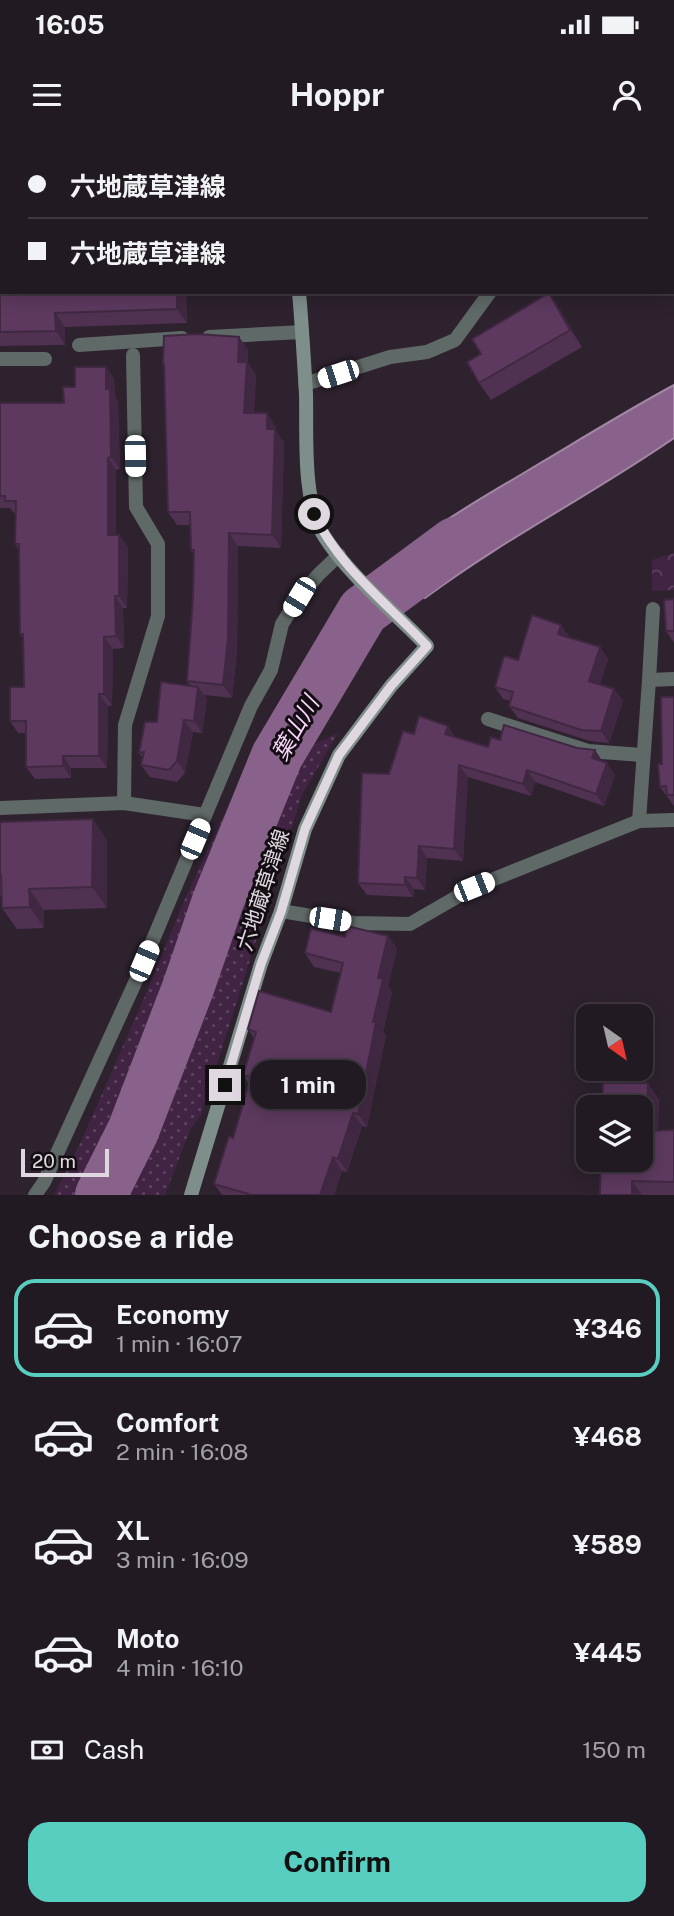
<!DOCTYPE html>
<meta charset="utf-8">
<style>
body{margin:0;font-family:"Public Sans","Noto Sans JP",sans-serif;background:#2e272f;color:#f1f3f6;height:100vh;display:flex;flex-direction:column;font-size:26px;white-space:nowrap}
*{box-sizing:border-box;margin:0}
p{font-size:23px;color:#a2a1a5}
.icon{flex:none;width:38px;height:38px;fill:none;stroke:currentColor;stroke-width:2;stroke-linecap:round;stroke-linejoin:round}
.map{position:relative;height:1055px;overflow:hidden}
.details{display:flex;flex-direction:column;background:#221a22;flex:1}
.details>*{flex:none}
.banner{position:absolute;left:0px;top:0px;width:676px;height:154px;box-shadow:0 4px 18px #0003,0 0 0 2px #3f3840;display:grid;align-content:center;height:154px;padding:0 28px;background:#221a22}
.needle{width:46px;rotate:146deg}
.controls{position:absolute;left:576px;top:864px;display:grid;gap:14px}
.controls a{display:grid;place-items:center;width:77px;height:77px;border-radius:14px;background:#221a22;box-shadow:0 4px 18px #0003,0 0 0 2px #3f3840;font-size:35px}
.scale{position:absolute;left:21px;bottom:18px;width:88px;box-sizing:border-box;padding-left:7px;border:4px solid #e0d8e0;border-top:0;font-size:19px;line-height:24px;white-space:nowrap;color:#e0d8e0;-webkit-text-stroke:5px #130d13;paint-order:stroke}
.end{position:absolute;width:32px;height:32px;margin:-16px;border:9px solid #e0d8e0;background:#111;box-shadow:0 0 0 4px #111}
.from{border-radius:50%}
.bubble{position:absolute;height:49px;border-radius:21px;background:#221a22;box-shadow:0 4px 18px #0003,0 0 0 2px #3f3840;font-size:23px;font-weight:700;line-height:49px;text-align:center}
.car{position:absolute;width:21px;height:42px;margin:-21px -10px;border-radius:9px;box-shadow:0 0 5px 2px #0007;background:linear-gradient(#fff 24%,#345 0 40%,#fff 0 76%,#345 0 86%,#fff 0)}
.banner b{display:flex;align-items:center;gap:24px;height:66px;font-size:26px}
.banner b+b{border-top:2px solid #3f3840}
.banner i{width:18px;height:18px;background:#f1f3f6}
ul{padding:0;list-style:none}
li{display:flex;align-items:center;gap:21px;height:98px;margin:0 14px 10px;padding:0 14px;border:4px solid transparent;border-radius:21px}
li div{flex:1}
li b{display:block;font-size:26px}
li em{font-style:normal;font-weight:700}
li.on{border-color:#58cec1}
li>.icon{width:63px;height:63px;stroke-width:1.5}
h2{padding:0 28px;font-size:32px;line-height:84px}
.pay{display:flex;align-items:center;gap:18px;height:77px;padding:0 28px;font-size:26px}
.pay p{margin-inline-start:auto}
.cta{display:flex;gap:14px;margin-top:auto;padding:14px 28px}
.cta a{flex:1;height:80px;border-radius:21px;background:#58cec1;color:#111;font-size:28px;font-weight:700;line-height:80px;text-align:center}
.status{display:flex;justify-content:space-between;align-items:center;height:49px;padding:0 35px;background:#221a22;direction:ltr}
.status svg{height:19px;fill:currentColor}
header{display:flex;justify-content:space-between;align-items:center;height:91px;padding:0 28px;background:#221a22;font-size:32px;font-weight:700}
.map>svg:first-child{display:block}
</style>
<div class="status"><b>16:05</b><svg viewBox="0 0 49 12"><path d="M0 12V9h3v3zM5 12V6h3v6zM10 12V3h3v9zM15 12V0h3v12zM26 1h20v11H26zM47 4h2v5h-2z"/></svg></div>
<header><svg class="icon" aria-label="menu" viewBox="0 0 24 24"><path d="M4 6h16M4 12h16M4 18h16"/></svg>Hoppr<svg class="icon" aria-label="person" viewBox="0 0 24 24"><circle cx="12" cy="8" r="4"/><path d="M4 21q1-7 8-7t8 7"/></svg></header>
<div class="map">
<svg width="674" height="1055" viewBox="0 0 674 1055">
<defs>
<pattern id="grass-dots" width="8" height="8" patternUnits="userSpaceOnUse" patternTransform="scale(1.75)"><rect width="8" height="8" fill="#412443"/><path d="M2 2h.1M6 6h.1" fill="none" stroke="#5c435e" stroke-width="1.8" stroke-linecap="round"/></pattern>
<pattern id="forest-crowns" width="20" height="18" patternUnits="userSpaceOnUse" patternTransform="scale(1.75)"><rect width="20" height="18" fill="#412443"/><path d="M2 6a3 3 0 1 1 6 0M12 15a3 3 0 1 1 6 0" fill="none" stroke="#5c435e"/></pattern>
</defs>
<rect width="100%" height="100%" fill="#2d222e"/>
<g fill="url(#grass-dots)">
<path d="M338,593L302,655L201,975L190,990L165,1055H125L134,1041L225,816L248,740L290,629L308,607Z"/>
<path d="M258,603L270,606L100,1033L89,1055H54L81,1002L144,858L184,761Z"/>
</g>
<path fill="url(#forest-crowns)" d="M674,413V450L652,451V420Z"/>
<path fill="#89628b" stroke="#a385a4" stroke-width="2" d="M674,245V298C593,354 504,399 425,458L404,450L382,431C424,390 477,361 527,331C576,302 624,272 674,245Z"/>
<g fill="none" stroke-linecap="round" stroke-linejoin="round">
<path stroke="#89628b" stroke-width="52" d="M101,1055L133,991L188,848L218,761L277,616L363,471L455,403"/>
<g stroke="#5f6967" stroke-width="14">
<path d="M0,111H2"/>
<path d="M209,197L302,192"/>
<path d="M79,205L182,198"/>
<path d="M0,219H45"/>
<path d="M305,244L390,217L427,212L455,200L490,152"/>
<path d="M649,540L653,469"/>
<path d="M488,579L588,611L642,615"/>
<path d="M124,663L125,585L158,476V404L136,367L133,215"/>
<path d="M0,668L124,663L205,675"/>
<path d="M639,681L649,540L674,539"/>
<path d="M281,771L354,783L410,784L474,747L639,681L674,680"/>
<path d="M35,1055L44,1042L134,845L251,566L271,530L282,484L299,457L319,434L339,415"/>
</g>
<g stroke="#7e8e8b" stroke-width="14">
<path d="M290,0L291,2"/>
<path d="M191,1055L261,824L281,771L305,689L339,615L391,546L427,506C393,470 351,438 324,396C302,361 307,295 306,254C304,220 302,186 299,152"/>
</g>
</g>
<g fill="#503152">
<path d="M0,0H158V2H2V97H0Z"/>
<path d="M0,137L186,152L187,183L65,187V205L0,206Z"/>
<path d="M549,153L560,170L582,207L491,260L479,243L481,214Z"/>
<path d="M239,197L248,210V223L256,235L254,273L276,287V291L284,302L281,408L238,406L237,511L232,558L204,555L207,559L202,593L193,592L185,633L177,642L150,637L141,625L143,618L139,613L157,582L190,546L187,541L193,457L194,414L191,410L190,385H177L168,372L164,226L163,224Z"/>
<path d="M106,227L114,239L115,256L118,261L120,329L116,330V395H119L128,407L127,468H123L124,508L113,509L112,566H108L107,628H71V638L35,639L26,627V593H18L10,581L24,547L23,499L20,494L19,410L15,404L16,373H14L10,368H0V263H64L75,247Z"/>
<path d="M674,459V503L666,491Z"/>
<path d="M570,497V498L600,507L608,519L600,544L614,549L623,561L609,603L590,601L518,578L509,566L511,561L503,559L495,547L518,520Z"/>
<path d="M674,557V666L660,647Z"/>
<path d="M414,594L456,598L488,607L500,600L603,622L607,623L615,635L604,666L535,642L531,656L468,637L463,721L427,718L425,750L414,749L413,757L367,755L358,743L389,634Z"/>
<path d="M0,682L107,700V768L44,770V788L17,789L2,768V756H0Z"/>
<path d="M388,796L397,809L388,846L392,852L383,892L386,895L367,987L362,986L347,1032L342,1031L334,1055H222L214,1044L233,998L249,944L243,935L254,898L248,889L331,872L341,833L314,827L305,813L345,797Z"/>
<path d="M659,959L658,990H674V1055H600Z"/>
</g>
<g fill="#412842">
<rect x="246" y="0" width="10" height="2"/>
<path d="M177,152H186L187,183L177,169Z"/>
<path d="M549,153L560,170L582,207L570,190Z"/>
<path d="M55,173L65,187V205L56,191Z"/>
<path d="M239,197L248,210V223L256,235L253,286L244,273L238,222Z"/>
<path d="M106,227L114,239L115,256L118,261L120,329L111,317L106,249Z"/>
<path d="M267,273L276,287V291L284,302L281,408L272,395L267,289Z"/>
<path d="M108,318L116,330V407L108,395Z"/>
<path d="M229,393L238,406L237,511L232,558L223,545Z"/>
<path d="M119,395L128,407L127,468L119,456Z"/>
<path d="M115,456L123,468L124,508L116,496Z"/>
<path d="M561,485L570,497L567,506L558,494Z"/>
<path d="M104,497L113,509L112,566L104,554Z"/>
<path d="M600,507L608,519L597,553L589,541Z"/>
<path d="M198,547L207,559L202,593L194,581Z"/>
<path d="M614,549L623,561L609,603L601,591Z"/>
<path d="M99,554L108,566L107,628L99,616Z"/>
<path d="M184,580L193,592L185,633L177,621Z"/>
<path d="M448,586L456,598L445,594Z"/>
<path d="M595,610L603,622L592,618Z"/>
<path d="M63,616L71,628V638L63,626Z"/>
<path d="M607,623L615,635L604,666L596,654Z"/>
<path d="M459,625L468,637L463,721L454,709Z"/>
<path d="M527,630L535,642L531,656L523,644Z"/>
<path d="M93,679L107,700V768L92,747Z"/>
<path d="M419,706L427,718L425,750L417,738Z"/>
<path d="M405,737L414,749L413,757L405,745Z"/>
<path d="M29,749L44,770V788L30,767Z"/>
<path d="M388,796L397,809L388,846L392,852L383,892L386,895L367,987L358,974L378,838Z"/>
<path d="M648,943L659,959L657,1007L646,991Z"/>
<path d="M353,973L362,986L347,1032L338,1019Z"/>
<path d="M333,1017L342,1031L334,1055H320Z"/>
<path d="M632,1041L642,1055H632Z"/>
</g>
<g fill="#5d395f" stroke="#412842" stroke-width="2">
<path d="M0,0H149V2H2V82L0,83Z"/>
<rect x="201" y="0" width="45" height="2"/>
<path d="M0,137H2V152H177V169L55,173L56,191L0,192Z"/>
<path d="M549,153L570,190L479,243L467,222L481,214L472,199Z"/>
<path d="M198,194L239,197L238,222H247L244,273H267V289H275L272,395L229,393L228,497L223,545L187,541L193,457L194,410H191L190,372H168L164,224H163L164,196Z"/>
<path d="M75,227H106V249H110L111,317L108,318V395H119V456H115L116,496L104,497V554H99V616H63V626L26,627V581H10V547H24L23,494H20L19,404H15L16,361H5V356H0V263H64L63,247H75Z"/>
<path d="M674,459V491H666L664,460Z"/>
<path d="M532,475L561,485L558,494L600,507L589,541L614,549L601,591L581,590L509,566L513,552L495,547L504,516L518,520Z"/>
<path d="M161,542L198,547L194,581L184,580L177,621L169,630L141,625L144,612L139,613L145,582H157Z"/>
<path d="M661,557H674V655H667L666,646L660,647L658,624H662Z"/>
<path d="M419,576L448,586L445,594L488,607L491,597L500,600L504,585L577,608L595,610L592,618L607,623L596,654L527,630L523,644L459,625L454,709L419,706L417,738L405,737V745L358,743L362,633L389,634L403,591L414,594Z"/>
<path d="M93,679L92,747L29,749L30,767L2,768L1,735H0V682Z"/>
<path d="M347,786L388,796L378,838L383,839L373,882H376L358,974L353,973L338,1019L333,1017L320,1055H252L214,1044L229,996L233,998L251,937L243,935L256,892L248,889L259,851L331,872L343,823L305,813L311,788L345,797Z"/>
<path d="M603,943H648L646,991L674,990V1042L632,1041V1055H600L601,1020H640V968H602Z"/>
</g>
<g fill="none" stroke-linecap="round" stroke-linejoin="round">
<path stroke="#e0d8e0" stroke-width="9" d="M225,945L261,824L281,772L305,689L339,615L391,546L427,506C387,463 339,427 314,374"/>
</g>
<g text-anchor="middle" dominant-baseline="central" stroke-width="6" stroke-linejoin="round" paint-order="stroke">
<g font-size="21" fill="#e0d8e0" stroke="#130d13">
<text transform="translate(263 750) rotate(-72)">六地蔵草津線</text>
</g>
<g font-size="23" font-style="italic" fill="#f8d4fa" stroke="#130d13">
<text transform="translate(295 588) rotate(-60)">葉山川</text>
</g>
</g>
</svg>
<div class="controls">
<a><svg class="needle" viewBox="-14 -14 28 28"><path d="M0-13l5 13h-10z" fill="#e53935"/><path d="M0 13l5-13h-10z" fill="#a2a1a5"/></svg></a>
<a><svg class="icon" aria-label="layers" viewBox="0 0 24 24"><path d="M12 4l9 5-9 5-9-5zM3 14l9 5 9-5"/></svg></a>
</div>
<div class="scale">20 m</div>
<i class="end from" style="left:314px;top:374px"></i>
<i class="end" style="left:225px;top:945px"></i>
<div class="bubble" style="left:250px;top:920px;width:116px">1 min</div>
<i class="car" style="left:338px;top:234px;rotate:252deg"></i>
<i class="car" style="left:135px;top:316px;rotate:179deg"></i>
<i class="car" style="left:299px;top:457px;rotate:211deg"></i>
<i class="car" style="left:195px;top:699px;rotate:23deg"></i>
<i class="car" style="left:474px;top:747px;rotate:68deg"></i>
<i class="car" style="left:330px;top:779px;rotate:99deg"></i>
<i class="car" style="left:144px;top:821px;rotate:23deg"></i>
<div class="banner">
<b><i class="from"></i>六地蔵草津線</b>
<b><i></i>六地蔵草津線</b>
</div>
</div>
<section class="details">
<h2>Choose a ride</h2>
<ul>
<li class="on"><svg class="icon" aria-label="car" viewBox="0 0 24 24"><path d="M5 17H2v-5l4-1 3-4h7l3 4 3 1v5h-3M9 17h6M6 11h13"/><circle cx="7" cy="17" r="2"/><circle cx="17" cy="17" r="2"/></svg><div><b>Economy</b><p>1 min · 16:07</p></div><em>¥346</em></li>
<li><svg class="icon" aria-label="car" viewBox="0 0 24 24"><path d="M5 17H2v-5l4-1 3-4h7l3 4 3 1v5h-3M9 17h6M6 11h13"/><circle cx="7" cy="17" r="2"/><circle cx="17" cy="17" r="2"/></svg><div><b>Comfort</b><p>2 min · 16:08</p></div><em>¥468</em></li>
<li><svg class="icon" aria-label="car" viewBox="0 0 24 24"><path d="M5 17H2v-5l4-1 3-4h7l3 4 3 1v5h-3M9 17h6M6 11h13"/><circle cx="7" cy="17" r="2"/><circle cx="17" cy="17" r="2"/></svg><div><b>XL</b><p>3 min · 16:09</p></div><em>¥589</em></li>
<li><svg class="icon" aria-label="car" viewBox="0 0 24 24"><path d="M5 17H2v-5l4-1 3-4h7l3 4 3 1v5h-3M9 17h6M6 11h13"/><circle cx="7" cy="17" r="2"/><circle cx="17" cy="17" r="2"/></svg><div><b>Moto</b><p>4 min · 16:10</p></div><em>¥445</em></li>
</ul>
<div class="pay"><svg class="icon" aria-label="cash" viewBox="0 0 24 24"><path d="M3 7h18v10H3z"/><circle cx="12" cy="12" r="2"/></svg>Cash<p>150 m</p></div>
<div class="cta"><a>Confirm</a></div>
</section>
